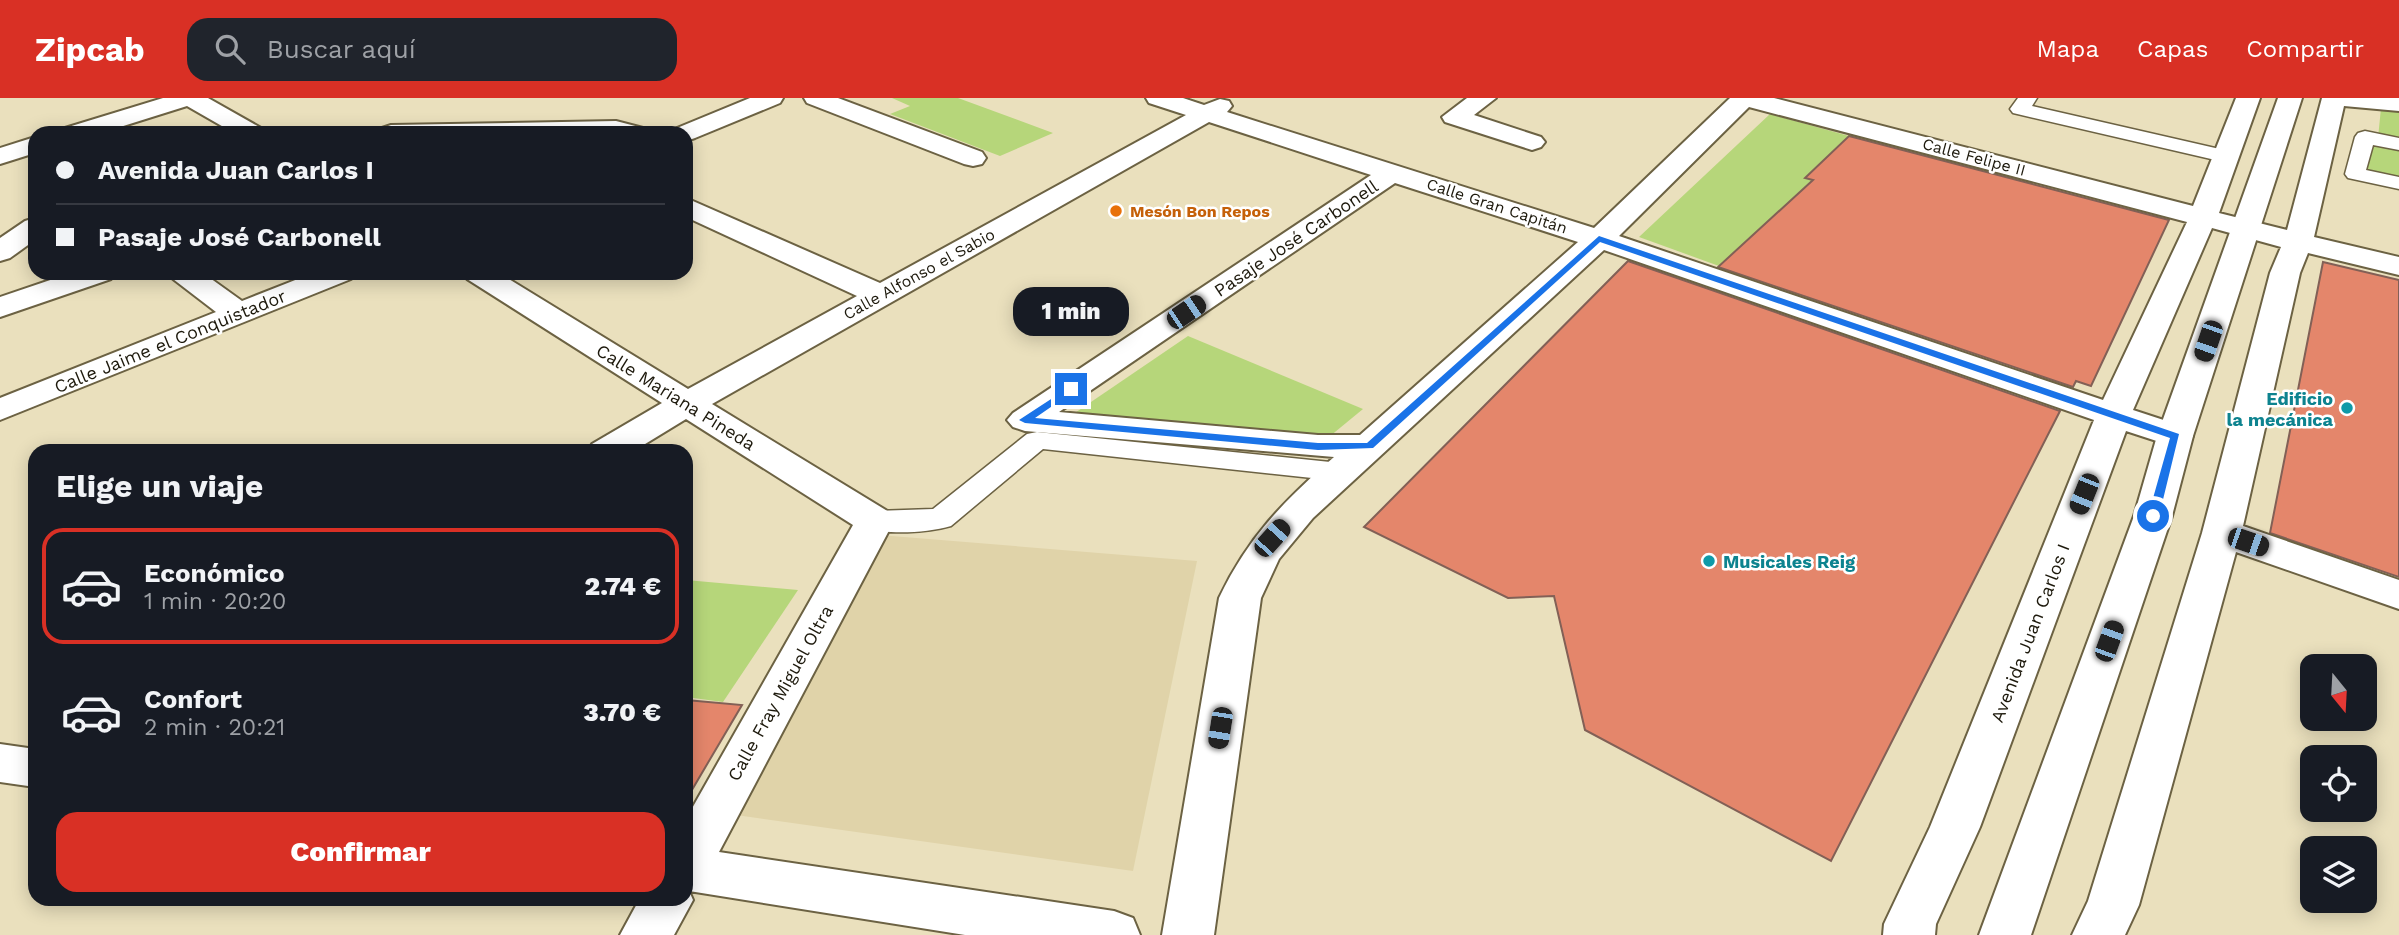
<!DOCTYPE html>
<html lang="es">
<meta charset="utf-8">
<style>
body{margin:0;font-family:"Work Sans",sans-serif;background:#20242c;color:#f1f3f6;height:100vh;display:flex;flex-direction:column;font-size:26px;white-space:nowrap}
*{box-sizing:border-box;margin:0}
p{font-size:23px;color:#9ea1a6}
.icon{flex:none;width:38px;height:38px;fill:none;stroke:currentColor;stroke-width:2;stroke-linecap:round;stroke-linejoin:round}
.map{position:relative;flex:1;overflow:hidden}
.drawer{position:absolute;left:28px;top:346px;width:665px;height:462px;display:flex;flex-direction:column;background:#171b24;border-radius:21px;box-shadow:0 4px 18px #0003}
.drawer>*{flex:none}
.guide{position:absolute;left:28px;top:28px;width:665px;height:154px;border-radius:21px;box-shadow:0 4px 18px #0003;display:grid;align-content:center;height:154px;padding:0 28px;background:#171b24}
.needle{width:46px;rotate:162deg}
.fabs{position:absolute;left:2300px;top:556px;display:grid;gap:14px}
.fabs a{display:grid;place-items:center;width:77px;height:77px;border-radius:14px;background:#171b24;box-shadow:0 4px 18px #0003;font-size:35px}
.end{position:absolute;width:32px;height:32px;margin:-16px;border:9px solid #1a73e8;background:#fff;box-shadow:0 0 0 4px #fff}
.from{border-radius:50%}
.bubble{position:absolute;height:49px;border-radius:21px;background:#171b24;box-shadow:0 4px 18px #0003;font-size:23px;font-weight:800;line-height:49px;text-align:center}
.car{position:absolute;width:21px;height:42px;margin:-21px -10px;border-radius:9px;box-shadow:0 0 5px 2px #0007;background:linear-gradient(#222 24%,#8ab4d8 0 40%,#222 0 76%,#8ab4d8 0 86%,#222 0)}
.guide b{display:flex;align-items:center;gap:24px;height:66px;font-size:26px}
.guide b+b{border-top:2px solid #363941}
.guide i{width:18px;height:18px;background:#f1f3f6}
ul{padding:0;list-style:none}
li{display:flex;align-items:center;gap:21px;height:116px;margin:0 14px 10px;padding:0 14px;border:4px solid transparent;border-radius:21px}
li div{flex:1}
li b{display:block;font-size:26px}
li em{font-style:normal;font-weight:800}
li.current{border-color:#d93025}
li>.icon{width:63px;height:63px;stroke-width:1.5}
h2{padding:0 28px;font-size:32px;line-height:84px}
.action{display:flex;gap:14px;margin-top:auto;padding:14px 28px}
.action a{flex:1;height:80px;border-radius:21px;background:#d93025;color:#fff;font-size:28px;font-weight:800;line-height:80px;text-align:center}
header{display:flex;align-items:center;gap:42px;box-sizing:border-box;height:98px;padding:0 35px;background:#d93025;color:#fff}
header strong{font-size:33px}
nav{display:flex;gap:38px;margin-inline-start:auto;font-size:24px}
.search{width:490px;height:63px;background:#20242c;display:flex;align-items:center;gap:18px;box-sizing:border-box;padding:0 24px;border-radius:21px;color:#9ea1a6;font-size:26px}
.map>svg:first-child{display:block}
</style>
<header>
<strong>Zipcab</strong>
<div class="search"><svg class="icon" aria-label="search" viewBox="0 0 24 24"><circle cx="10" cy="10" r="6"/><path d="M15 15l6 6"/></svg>Buscar aquí</div>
<nav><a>Mapa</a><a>Capas</a><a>Compartir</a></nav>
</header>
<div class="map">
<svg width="2399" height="837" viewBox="0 0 2399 837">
<rect width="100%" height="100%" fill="#eae0bd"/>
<path fill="#e0d3a9" d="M867,436L1197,463L1133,773L715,714Z"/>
<g fill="#b6d67a">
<path d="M892,0H958L1053,35L1000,58L890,16L910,8Z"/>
<path d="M2381,10L2399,13V44L2378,40Z"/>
<path d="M1770,16L1849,38L1805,80L1975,129L1938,174L1769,122L1719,168L1639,139Z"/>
<path d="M2364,42L2399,49V85L2355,76Z"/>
<path d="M1188,238L1363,311L1318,348L1066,321Z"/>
<path d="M686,482L798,492L723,604L686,599Z"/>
</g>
<g fill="#e4866b" stroke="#826056" stroke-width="2">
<path d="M1849,38L2169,122L2091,288L2076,283L2073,289L1718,169L1813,82L1805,80Z"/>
<path d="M1628,163L2060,313L1831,763L1585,632L1554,498L1508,500L1364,429Z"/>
<path d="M2323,164L2399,182V479L2270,435Z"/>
<path d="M686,602L742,607L686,702Z"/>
</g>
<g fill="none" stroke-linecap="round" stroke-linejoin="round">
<g stroke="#6c6243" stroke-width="3">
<g id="pedestrian">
<path d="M2018,0H2037L2032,8L2224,52L2231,54L2234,58L2231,62L2224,64L2013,15L2010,11Z"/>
<path d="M2365,33L2399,40V52L2373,47L2366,72L2399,79V91L2348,80L2345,76L2355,39L2358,35Z"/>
<path d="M1037,334L1340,365L1350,368L1354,374L1350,380L1340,383L1043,351L951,428C926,435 889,437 864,430L860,423L864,416L875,413L933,411L1027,336Z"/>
</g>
</g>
<g stroke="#6c6243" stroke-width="4">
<g id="minor">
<path d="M163,0H208L261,30L265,35H234L187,8L101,35H61L65,30Z"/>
<path d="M750,0H783L780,5L695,40L686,43V35H673L677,30Z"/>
<path d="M804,0H838L982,54L986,60L982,66L973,68L964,66L807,5Z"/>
<path d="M1146,0H1183L1204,7L1220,1L1229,3L1232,8L1227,14L1594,130L1730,0H1774L2193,108L2236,0H2260L2219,115L2287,132L2322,0H2399V13L2344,8L2314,139L2399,159V177L2308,155L2300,175L2243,428L2399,482V511L2236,454L2139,807L2125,837H2072L2088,803L2202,435L2270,175L2281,149L2212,130L2133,312L2188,330L2193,338L2188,346L2175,349L2126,333L1980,729L1936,826L1935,837H1883L1884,826L1930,729L2094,322L1604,152L1313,420L1279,461L1261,500L1214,837H1162L1219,500C1248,439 1284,403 1334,359L1025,333L1013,329L1007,322L1013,315L1371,77L1209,24L712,306L889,414L894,423L719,754L1114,813L1133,820L1140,837H965L689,793L693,802L674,837H620L639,802H686V721L853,427L686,321L632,354H587L592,346L662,305L467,181L463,175H499L688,291L857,198L686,119V100L880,185L1186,17L1149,5ZM1749,9L2187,124L2103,302L1619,138ZM1395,85L1578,144L1360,337H1318L1059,314Z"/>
<path d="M1467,0H1496L1474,17L1541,39L1545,44L1541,49L1532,52L1445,24L1442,19Z"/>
<path d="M616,23L643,30L647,35H378L382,30L391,27Z"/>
<path d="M35,39V55L0,66V50Z"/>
<path d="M35,120V142L10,160L0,163V140L25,123Z"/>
<path d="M71,175H115L111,181L0,219V199Z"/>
<path d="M169,175H203L242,203L313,175H355L351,181L0,322V300L216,214L173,181Z"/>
<path d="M0,646L35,651V689L0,684Z"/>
</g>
</g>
<g stroke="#6c6243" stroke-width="4">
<path id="secondary" d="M2278,0H2302L2193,338L2172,418L2031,837H1979L2134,418L2157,338Z"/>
</g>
<use href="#pedestrian" fill="#fff" fill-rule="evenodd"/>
<use href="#minor" fill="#fff" fill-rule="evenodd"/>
<use href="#secondary" fill="#fff" fill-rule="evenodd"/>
</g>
<path fill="#1a73e8" d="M1599,138L2179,336L2159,418L2153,422L2148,418L2170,340L1600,144L1373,350L1318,352L1025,325L1019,322L1071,288L1076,291L1074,293L1035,320L1318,345H1367Z"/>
<circle fill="#e8710a" stroke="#fff" stroke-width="2.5" cx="1116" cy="113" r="7"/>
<g fill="#0f9aa8" stroke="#fff" stroke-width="2.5">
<circle cx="2347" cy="310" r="7"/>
<circle cx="1709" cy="463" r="7"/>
</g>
<g text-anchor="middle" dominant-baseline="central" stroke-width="5" stroke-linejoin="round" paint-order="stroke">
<g font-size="16" fill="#1d190c" stroke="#fff">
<text transform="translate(1974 59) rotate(15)">Calle Felipe II</text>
<text transform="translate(1497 108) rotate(18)">Calle Gran Capitán</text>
<text transform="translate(919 176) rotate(-29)">Calle Alfonso el Sabio</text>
</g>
<g font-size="16" font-weight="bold" fill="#c56008" stroke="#fff" text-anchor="start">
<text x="1130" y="113">Mesón Bon Repos</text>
</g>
<g font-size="18" fill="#1d190c" stroke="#fff">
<text transform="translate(1296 140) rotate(-34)">Pasaje José Carbonell</text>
<text transform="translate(170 243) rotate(-22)">Calle Jaime el Conquistador</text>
<text transform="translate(676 299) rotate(32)">Calle Mariana Pineda</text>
<text transform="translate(2030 535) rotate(-69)">Avenida Juan Carlos I</text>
<text transform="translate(780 595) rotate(-61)">Calle Fray Miguel Oltra</text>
</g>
<g font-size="18" font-weight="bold" fill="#0d838f" stroke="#fff" text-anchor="end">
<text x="2333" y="300">Edificio<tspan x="2333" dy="21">la mecánica</tspan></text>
<text x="1723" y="463" text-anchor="start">Musicales Reig</text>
</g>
</g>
</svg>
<div class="fabs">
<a><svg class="needle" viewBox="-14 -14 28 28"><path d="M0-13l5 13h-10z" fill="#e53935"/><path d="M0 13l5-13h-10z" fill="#9ea1a6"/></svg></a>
<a><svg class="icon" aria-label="locate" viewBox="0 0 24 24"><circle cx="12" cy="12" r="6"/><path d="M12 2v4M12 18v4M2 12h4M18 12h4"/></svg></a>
<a><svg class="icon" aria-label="layers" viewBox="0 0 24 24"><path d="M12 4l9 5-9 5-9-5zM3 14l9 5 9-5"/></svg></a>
</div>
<i class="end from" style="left:2153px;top:418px"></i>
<i class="end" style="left:1071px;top:291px"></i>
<div class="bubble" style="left:1013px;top:189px;width:116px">1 min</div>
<i class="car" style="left:1186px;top:214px;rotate:56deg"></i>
<i class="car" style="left:2208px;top:243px;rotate:199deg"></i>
<i class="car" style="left:2084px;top:396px;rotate:202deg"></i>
<i class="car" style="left:1272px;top:440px;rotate:42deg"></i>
<i class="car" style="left:2248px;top:444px;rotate:109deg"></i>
<i class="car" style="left:2109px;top:543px;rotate:20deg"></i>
<i class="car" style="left:1220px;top:630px;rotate:189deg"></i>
<div class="guide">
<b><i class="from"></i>Avenida Juan Carlos I</b>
<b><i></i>Pasaje José Carbonell</b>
</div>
<section class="drawer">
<h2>Elige un viaje</h2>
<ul>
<li class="current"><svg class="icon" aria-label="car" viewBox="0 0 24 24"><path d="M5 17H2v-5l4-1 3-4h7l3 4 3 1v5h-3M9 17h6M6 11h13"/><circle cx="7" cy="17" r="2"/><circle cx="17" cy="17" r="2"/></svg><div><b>Económico</b><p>1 min · 20:20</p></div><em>2.74 €</em></li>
<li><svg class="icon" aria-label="car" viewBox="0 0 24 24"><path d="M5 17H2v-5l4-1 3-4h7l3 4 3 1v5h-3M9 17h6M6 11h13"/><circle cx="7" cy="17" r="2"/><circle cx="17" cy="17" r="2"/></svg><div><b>Confort</b><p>2 min · 20:21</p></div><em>3.70 €</em></li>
</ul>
<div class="action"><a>Confirmar</a></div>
</section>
</div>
